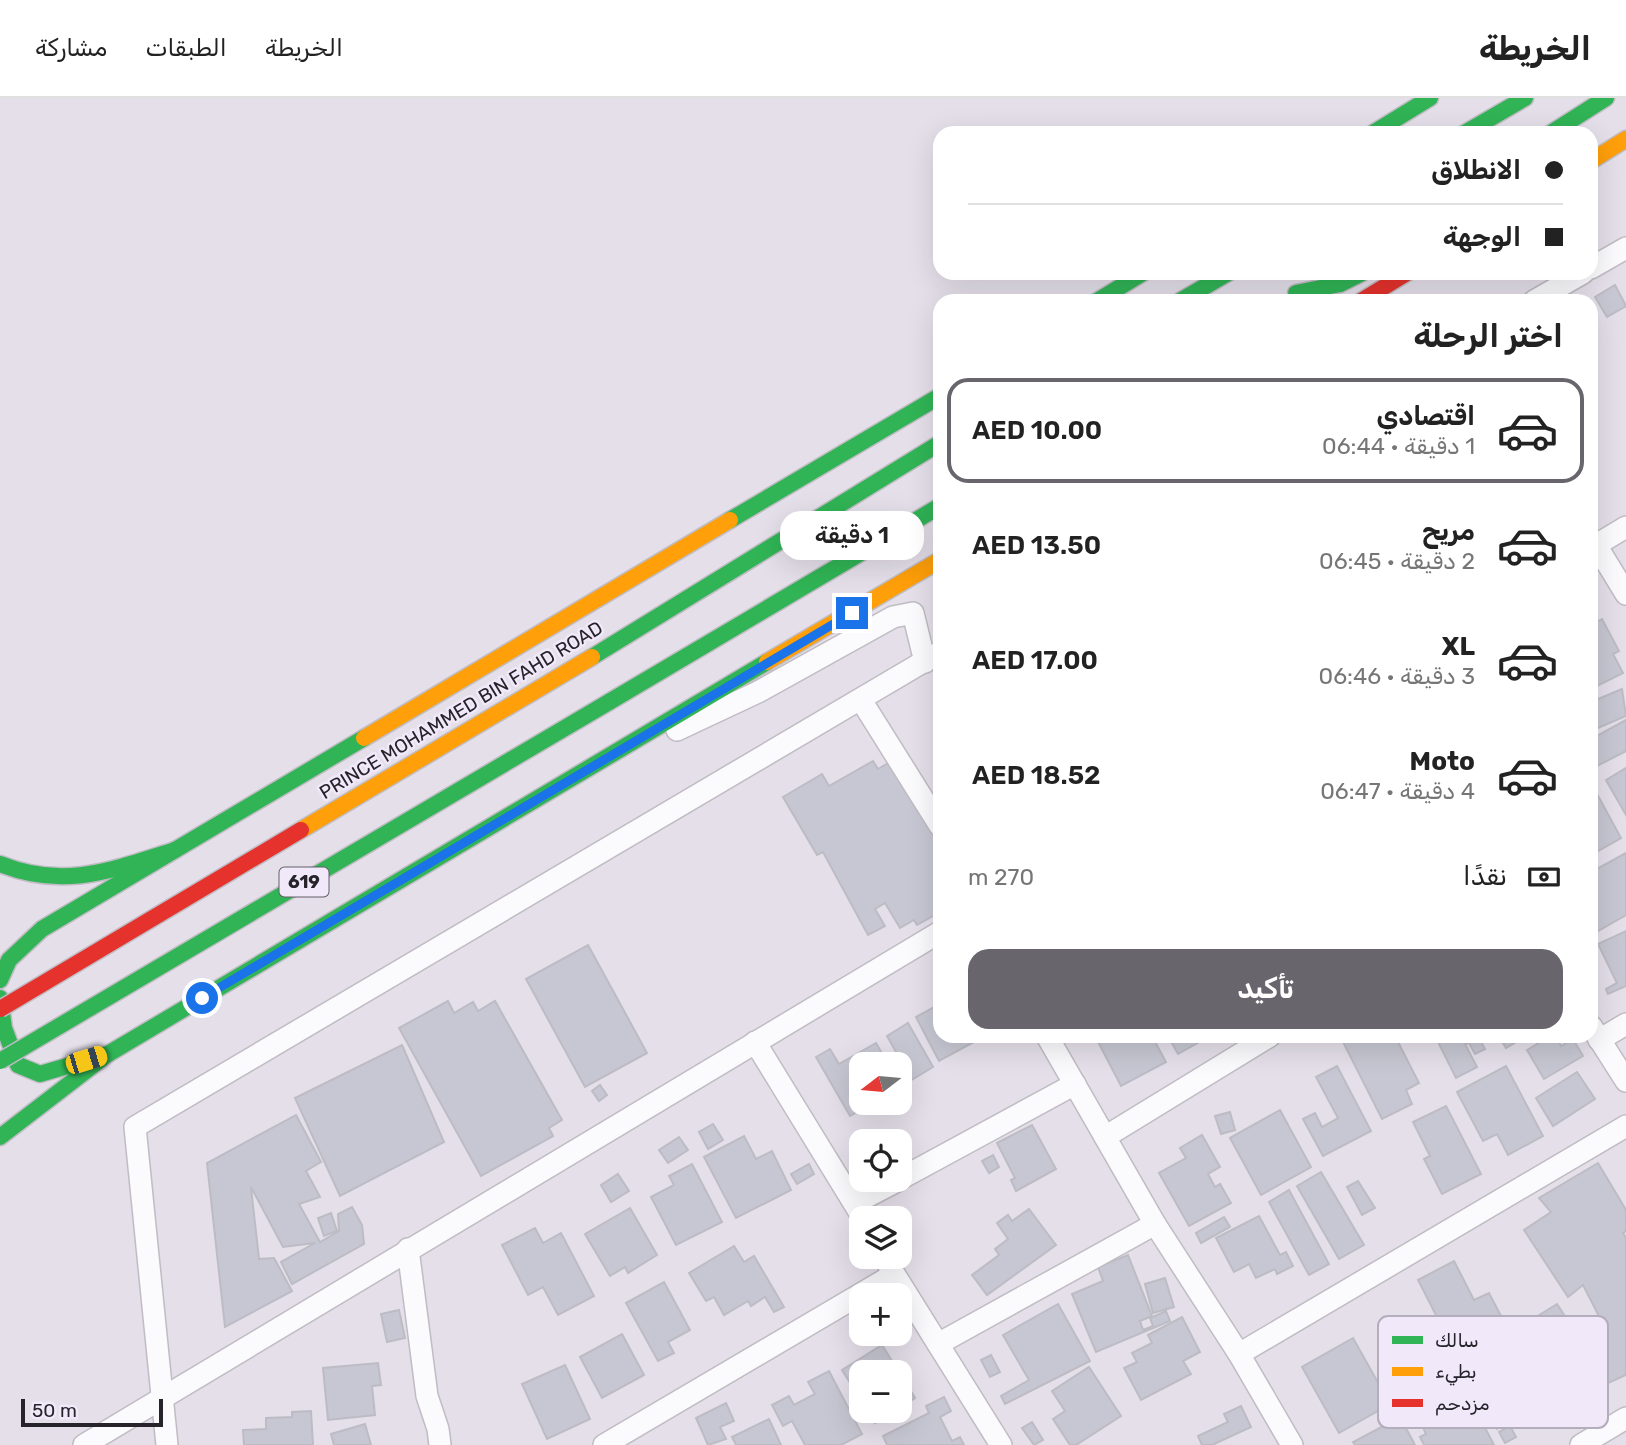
<!DOCTYPE html>
<html lang="ar">
<meta charset="utf-8">
<style>
body{margin:0;font-family:Rubik,"Noto Naskh Arabic",sans-serif;background:#f6f6f6;color:#222;direction:rtl;height:100vh;display:flex;flex-direction:column;font-size:26px;white-space:nowrap}
*{box-sizing:border-box;margin:0}
p{font-size:23px;color:#767676}
.icon{flex:none;width:38px;height:38px;fill:none;stroke:currentColor;stroke-width:2;stroke-linecap:round;stroke-linejoin:round}
.map{position:relative;flex:1;overflow:hidden;direction:ltr}
.sheet{position:absolute;left:933px;top:196px;width:665px;height:749px;display:flex;flex-direction:column;background:#fff;border-radius:21px;box-shadow:0 7px 28px #0002;direction:rtl}
.sheet>*{flex:none}
.hud{position:absolute;left:933px;top:28px;width:665px;height:154px;border-radius:21px;box-shadow:0 7px 28px #0002;direction:rtl;display:grid;align-content:center;height:154px;padding:0 35px;background:#fff}
.needle{width:46px;rotate:254deg}
.tools{position:absolute;left:849px;top:954px;display:grid;gap:14px}
.tools a{display:grid;place-items:center;width:63px;height:63px;border-radius:14px;background:#fff;box-shadow:0 7px 28px #0002;font-size:35px}
.scale{position:absolute;left:21px;bottom:18px;width:142px;box-sizing:border-box;padding-left:7px;border:4px solid #26232a;border-top:0;font-size:19px;line-height:24px;white-space:nowrap;color:#26232a;-webkit-text-stroke:5px #f1e8fa;paint-order:stroke}
.end{position:absolute;width:32px;height:32px;margin:-16px;border:9px solid #1a73e8;background:#fff;box-shadow:0 0 0 4px #fff}
.from{border-radius:50%}
.bubble{position:absolute;height:49px;border-radius:21px;background:#fff;box-shadow:0 7px 28px #0002;font-size:23px;font-weight:600;line-height:49px;text-align:center;direction:rtl}
.car{position:absolute;width:21px;height:42px;margin:-21px -10px;border-radius:9px;box-shadow:0 0 5px 2px #0007;background:linear-gradient(#f5c518 24%,#345 0 40%,#f5c518 0 76%,#345 0 86%,#f5c518 0)}
.hud b{display:flex;align-items:center;gap:24px;height:66px;font-size:26px}
.hud b+b{border-top:2px solid #e0e0e0}
.hud i{width:18px;height:18px;background:#222}
ul{padding:0;list-style:none}
li{display:flex;align-items:center;gap:21px;height:105px;margin:0 14px 10px;padding:0 21px;border:4px solid transparent;border-radius:21px}
li div{flex:1}
li b{display:block;font-size:26px}
li em{font-style:normal;font-weight:600}
li.on{border-color:#68656d}
li>.icon{width:63px;height:63px;stroke-width:1.5}
h2{padding:0 35px;font-size:32px;line-height:84px}
.pay{display:flex;align-items:center;gap:18px;height:77px;padding:0 35px;font-size:26px}
.pay p{margin-inline-start:auto}
.action{display:flex;gap:14px;margin-top:auto;padding:14px 35px}
.action a{flex:1;height:80px;border-radius:21px;background:#68656d;color:#fff;font-size:28px;font-weight:600;line-height:80px;text-align:center}
header{display:flex;align-items:center;gap:42px;box-sizing:border-box;height:98px;padding:0 35px;background:#fff;border-bottom:2px solid #e0e0e0}
header strong{font-size:33px}
nav{display:flex;gap:38px;margin-inline-start:auto;font-size:24px}
.map>svg:first-child{display:block}
</style>
<header>
<strong>الخريطة</strong>
<nav><a>الخريطة</a><a>الطبقات</a><a>مشاركة</a></nav>
</header>
<div class="map">
<svg width="1626" height="1347" viewBox="0 0 1626 1347">
<rect width="100%" height="100%" fill="#e4dfe9"/>
<g fill="#c7c7d3" stroke="#bdbcc4" stroke-width="2">
<path d="M1615,187L1626,208L1607,219L1595,199Z"/>
<path d="M1602,521L1619,553L1613,556L1623,575L1591,591V527Z"/>
<path d="M1622,591L1626,618L1591,633V604Z"/>
<path d="M1626,622V653L1597,668L1591,656V641Z"/>
<path d="M895,661L940,738V814L917,827L914,822L900,830L885,805L875,811L885,828L868,837L823,754L817,757L783,699L822,676L829,688L873,663L878,671Z"/>
<path d="M1626,670V717L1606,682Z"/>
<path d="M1597,696L1621,740L1591,757V700Z"/>
<path d="M1626,755V817L1591,837V774Z"/>
<path d="M1626,833V888L1608,896L1606,891L1617,885L1598,846Z"/>
<path d="M588,847L647,955L585,989L526,881Z"/>
<path d="M448,903L454,915L473,904L478,913L495,903L562,1022L549,1030L553,1038L481,1078L399,930Z"/>
<path d="M940,906V938H985L939,963L916,919Z"/>
<path d="M908,925L933,969L900,989V971L904,968L887,938Z"/>
<path d="M1095,938H1152L1166,964L1121,988Z"/>
<path d="M1168,938H1210L1178,956Z"/>
<path d="M1354,938H1395L1419,985L1406,992L1412,1006L1382,1021L1343,944Z"/>
<path d="M1435,938H1478L1485,951L1475,956L1469,945L1465,946L1477,969L1456,980Z"/>
<path d="M1499,938H1526L1506,950Z"/>
<path d="M1550,938H1570L1559,944L1561,948L1573,941L1583,958L1544,981L1527,952Z"/>
<path d="M876,945L888,966H861V1004H874L850,1018L816,959L830,951L839,966Z"/>
<path d="M402,947L444,1044L340,1098L295,1000Z"/>
<path d="M1337,968L1371,1033L1323,1058L1303,1021L1315,1015L1322,1029L1338,1020L1316,979Z"/>
<path d="M1506,968L1543,1038L1508,1057L1497,1036L1483,1043L1457,994Z"/>
<path d="M1577,974L1595,1001L1553,1028L1536,1000Z"/>
<path d="M600,987L607,997L599,1003L592,993Z"/>
<path d="M1446,1008L1481,1076L1442,1096L1424,1061L1430,1058L1413,1024Z"/>
<path d="M1280,1012L1311,1069L1261,1097L1230,1040Z"/>
<path d="M1230,1014L1235,1032L1221,1036L1215,1018Z"/>
<path d="M296,1017L321,1064L306,1073L320,1099L299,1106L320,1144L339,1133L338,1116L352,1109L362,1127L364,1146L292,1186L281,1164L315,1145L283,1149L251,1089L259,1161L274,1160L292,1193L225,1229L207,1065Z"/>
<path d="M713,1026L723,1042L708,1051L699,1034Z"/>
<path d="M1032,1027L1056,1071L1016,1093L1011,1082L1015,1080L997,1045Z"/>
<path d="M1202,1037L1220,1069L1208,1076L1215,1089L1220,1086L1231,1105L1189,1128L1159,1075L1186,1060L1180,1050Z"/>
<path d="M744,1038L756,1061L772,1053L791,1092L736,1120L704,1059Z"/>
<path d="M679,1039L688,1052L668,1065L659,1052Z"/>
<path d="M993,1057L999,1069L989,1075L982,1063Z"/>
<path d="M1598,1065L1626,1112V1133L1623,1135L1626,1140V1277L1606,1286L1580,1245L1602,1224L1583,1187L1568,1199L1524,1132L1551,1114L1539,1100Z"/>
<path d="M692,1066L722,1124L676,1147L651,1099L674,1087L669,1078Z"/>
<path d="M809,1066L814,1076L797,1086L791,1076Z"/>
<path d="M1321,1074L1364,1147L1339,1161L1297,1088Z"/>
<path d="M618,1076L629,1093L611,1104L601,1087Z"/>
<path d="M1358,1083L1375,1110L1362,1117L1347,1089Z"/>
<path d="M1289,1092L1329,1166L1309,1177L1269,1104Z"/>
<path d="M630,1110L657,1157L628,1175L625,1169L610,1178L585,1136Z"/>
<path d="M1029,1111L1056,1147L987,1197L972,1177L999,1157L995,1151L1008,1141L997,1125L1008,1117L1012,1123Z"/>
<path d="M331,1115L337,1133L324,1138L318,1120Z"/>
<path d="M1259,1118L1280,1157L1286,1154L1293,1168L1277,1176L1275,1171L1256,1180L1249,1166L1234,1174L1216,1140Z"/>
<path d="M1224,1119L1230,1129L1201,1145L1196,1135Z"/>
<path d="M535,1130L543,1145L561,1135L594,1198L558,1217L543,1189L528,1197L502,1147Z"/>
<path d="M734,1148L744,1164L754,1158L784,1209L774,1214L765,1199L751,1208L748,1203L724,1217L714,1199L706,1203L689,1175Z"/>
<path d="M1128,1157L1152,1218L1140,1223L1143,1232L1153,1228L1150,1220L1166,1213L1170,1223L1096,1254L1072,1196L1103,1183L1098,1169Z"/>
<path d="M1454,1163L1474,1202L1489,1195L1512,1239L1461,1266L1418,1182Z"/>
<path d="M1165,1180L1174,1209L1153,1215L1145,1186Z"/>
<path d="M664,1184L690,1232L668,1244L674,1255L658,1263L626,1205Z"/>
<path d="M1058,1206L1090,1263L1005,1306L1001,1298L1029,1282L1003,1237Z"/>
<path d="M1557,1206L1579,1240L1539,1266L1525,1245L1538,1237L1528,1224Z"/>
<path d="M399,1212L405,1240L387,1244L381,1216Z"/>
<path d="M1182,1219L1200,1254L1183,1263L1191,1276L1141,1302L1124,1270L1137,1264L1132,1255L1152,1245L1148,1237Z"/>
<path d="M622,1236L644,1277L602,1300L580,1259Z"/>
<path d="M1353,1240L1390,1306L1339,1335L1302,1269Z"/>
<path d="M882,1247L899,1274H861V1302L842,1272Z"/>
<path d="M1515,1251L1539,1297L1517,1309L1522,1317L1497,1331L1491,1321L1515,1308L1509,1297L1513,1295L1504,1278L1481,1290L1473,1274Z"/>
<path d="M991,1257L1000,1274L990,1279L981,1262Z"/>
<path d="M378,1265L381,1287L372,1288L375,1317L328,1322L323,1270Z"/>
<path d="M565,1267L590,1321L547,1341L522,1286Z"/>
<path d="M1089,1269L1121,1318L1076,1347H1070L1053,1321L1065,1313L1052,1293Z"/>
<path d="M829,1273L862,1336L841,1347H805L792,1323L783,1328L772,1307L789,1298L794,1307L815,1296L808,1284Z"/>
<path d="M900,1275L915,1300L900,1310Z"/>
<path d="M1451,1290L1456,1300L1467,1295L1494,1347H1424L1420,1339L1426,1336L1413,1307Z"/>
<path d="M944,1299L951,1313L940,1319L952,1343L960,1339L964,1347H887L883,1338L929,1315L926,1308Z"/>
<path d="M726,1305L734,1323L720,1329L726,1341L708,1347L696,1320Z"/>
<path d="M1241,1308L1251,1329L1212,1347H1202L1198,1338L1228,1324L1224,1316Z"/>
<path d="M867,1312H895L875,1325Z"/>
<path d="M311,1313L313,1347H244L243,1332L266,1331V1320L292,1319V1314Z"/>
<path d="M1400,1319L1415,1347H1355L1353,1344Z"/>
<path d="M769,1321L781,1347H736L732,1339Z"/>
<path d="M1032,1324L1043,1342L1034,1347L1022,1330Z"/>
<path d="M365,1326L371,1347H334L331,1336Z"/>
<path d="M1510,1328L1516,1339L1505,1345L1499,1334Z"/>
</g>
<g fill="none" stroke-linecap="round" stroke-linejoin="round">
<g stroke="#c0bcc4" stroke-width="24">
<g id="street">
<path d="M1591,170L1626,150"/>
<path d="M1534,203L1583,175"/>
<path d="M1596,447L1626,496"/>
<path d="M1591,450L1626,429"/>
<path d="M861,602L940,728"/>
<path d="M677,632L758,594L893,519L913,515L925,564"/>
<path d="M1591,928L1626,983"/>
<path d="M1047,938L1155,1126L1239,1256L1292,1347"/>
<path d="M1599,942L1626,926"/>
<path d="M755,944L863,1120"/>
<path d="M1105,1039L1270,938"/>
<path d="M900,1081L1075,986"/>
<path d="M855,1105L899,1082"/>
<path d="M408,1151L427,1298L438,1331L440,1347"/>
<path d="M883,1158L1001,1347"/>
<path d="M938,1246L1155,1126"/>
<path d="M1239,1256L1626,1028"/>
<path d="M84,1347L940,834"/>
<path d="M167,1347L135,1029L940,554"/>
<path d="M604,1347L893,1177"/>
<path d="M1581,1347L1626,1320"/>
</g>
</g>
<g stroke="#c0bcc4" stroke-width="19">
<g id="fast">
<path d="M1373,35L1430,0"/>
<path d="M1465,35L1525,0"/>
<path d="M1551,35L1606,0"/>
<path d="M1296,195L1340,186L1362,175"/>
<path d="M1097,203L1143,175"/>
<path d="M1180,203L1228,175"/>
<path d="M730,422L940,298"/>
<path d="M592,559L940,345"/>
<path d="M609,604L940,408"/>
<path d="M0,766C64,792 112,772 175,752"/>
<path d="M0,882L9,862L42,831L364,640"/>
<path d="M0,900L4,930L18,967L40,976L108,956L767,564"/>
<path d="M0,1039L108,956"/>
</g>
</g>
<g stroke="#c0bcc4" stroke-width="19">
<g id="slow">
<path d="M1591,63L1626,41"/>
<path d="M767,564L940,462"/>
<path d="M364,640L730,422"/>
</g>
</g>
<g stroke="#c0bcc4" stroke-width="19">
<path id="jam" d="M1361,203L1407,175"/>
</g>
<use href="#street" stroke="#fbfafc" stroke-width="21"/>
<use href="#fast" stroke="#30b455" stroke-width="16"/>
<use href="#slow" stroke="#ff9f0a" stroke-width="16"/>
<use href="#jam" stroke="#e5322d" stroke-width="16"/>
<g stroke="#c0bcc4" stroke-width="19" stroke-linecap="butt">
<path id="fast-bridge" d="M0,963L609,604"/>
</g>
<g stroke="#c0bcc4" stroke-width="19" stroke-linecap="butt">
<path id="slow-bridge" d="M301,732L592,559"/>
</g>
<g stroke="#c0bcc4" stroke-width="19" stroke-linecap="butt">
<path id="jam-bridge" d="M0,911L301,732"/>
</g>
<use href="#fast-bridge" stroke="#30b455" stroke-width="16"/>
<use href="#slow-bridge" stroke="#ff9f0a" stroke-width="16"/>
<use href="#jam-bridge" stroke="#e5322d" stroke-width="16"/>
</g>
<g fill="none" stroke-linecap="round" stroke-linejoin="round">
<path stroke="#1a73e8" stroke-width="9" d="M202,900L852,515"/>
</g>
<g text-anchor="middle" dominant-baseline="central" stroke-width="5" stroke-linejoin="round" paint-order="stroke">
<rect fill="#f1e8fa" stroke="#635e68" stroke-width="2" x="279.5" y="769.5" width="49" height="29" rx="5"/>
<g font-size="18" font-weight="bold" fill="#26232a">
<text x="304" y="784">619</text>
</g>
<g font-size="19" fill="#26232a" stroke="#f1e8fa">
<text transform="translate(461 612) rotate(-31)">PRINCE MOHAMMED BIN FAHD ROAD</text>
</g>
</g>
<rect x="1378" y="1218" width="230" height="112" rx="10" fill="#f1e8fa" stroke="#b4adbc" stroke-width="2"/>
<rect x="1392" y="1238" width="31" height="8" fill="#30b455"/>
<rect x="1392" y="1269" width="31" height="9" fill="#ff9f0a"/>
<rect x="1392" y="1301" width="31" height="8" fill="#e5322d"/>
<g font-size="19" fill="#26232a">
<text x="1435" y="1249">سالك</text>
<text x="1435" y="1280">بطيء</text>
<text x="1435" y="1312">مزدحم</text>
</g>
</svg>
<div class="tools">
<a><svg class="needle" viewBox="-14 -14 28 28"><path d="M0-13l5 13h-10z" fill="#e53935"/><path d="M0 13l5-13h-10z" fill="#767676"/></svg></a>
<a><svg class="icon" aria-label="locate" viewBox="0 0 24 24"><circle cx="12" cy="12" r="6"/><path d="M12 2v4M12 18v4M2 12h4M18 12h4"/></svg></a>
<a><svg class="icon" aria-label="layers" viewBox="0 0 24 24"><path d="M12 4l9 5-9 5-9-5zM3 14l9 5 9-5"/></svg></a>
<a>+</a>
<a>−</a>
</div>
<div class="scale">50 m</div>
<i class="end from" style="left:202px;top:900px"></i>
<i class="end" style="left:852px;top:515px"></i>
<div class="bubble" style="left:780px;top:413px;width:144px">1 دقيقة</div>
<i class="car" style="left:86px;top:962px;rotate:73deg"></i>
<div class="hud">
<b><i class="from"></i>الانطلاق</b>
<b><i></i>الوجهة</b>
</div>
<section class="sheet">
<h2>اختر الرحلة</h2>
<ul>
<li class="on"><svg class="icon" aria-label="car" viewBox="0 0 24 24"><path d="M5 17H2v-5l4-1 3-4h7l3 4 3 1v5h-3M9 17h6M6 11h13"/><circle cx="7" cy="17" r="2"/><circle cx="17" cy="17" r="2"/></svg><div><b>اقتصادي</b><p>1 دقيقة · 06:44</p></div><em>AED 10.00</em></li>
<li><svg class="icon" aria-label="car" viewBox="0 0 24 24"><path d="M5 17H2v-5l4-1 3-4h7l3 4 3 1v5h-3M9 17h6M6 11h13"/><circle cx="7" cy="17" r="2"/><circle cx="17" cy="17" r="2"/></svg><div><b>مريح</b><p>2 دقيقة · 06:45</p></div><em>AED 13.50</em></li>
<li><svg class="icon" aria-label="car" viewBox="0 0 24 24"><path d="M5 17H2v-5l4-1 3-4h7l3 4 3 1v5h-3M9 17h6M6 11h13"/><circle cx="7" cy="17" r="2"/><circle cx="17" cy="17" r="2"/></svg><div><b>XL</b><p>3 دقيقة · 06:46</p></div><em>AED 17.00</em></li>
<li><svg class="icon" aria-label="car" viewBox="0 0 24 24"><path d="M5 17H2v-5l4-1 3-4h7l3 4 3 1v5h-3M9 17h6M6 11h13"/><circle cx="7" cy="17" r="2"/><circle cx="17" cy="17" r="2"/></svg><div><b>Moto</b><p>4 دقيقة · 06:47</p></div><em>AED 18.52</em></li>
</ul>
<div class="pay"><svg class="icon" aria-label="cash" viewBox="0 0 24 24"><path d="M3 7h18v10H3z"/><circle cx="12" cy="12" r="2"/></svg>نقدًا<p>270 m</p></div>
<div class="action"><a>تأكيد</a></div>
</section>
</div>
